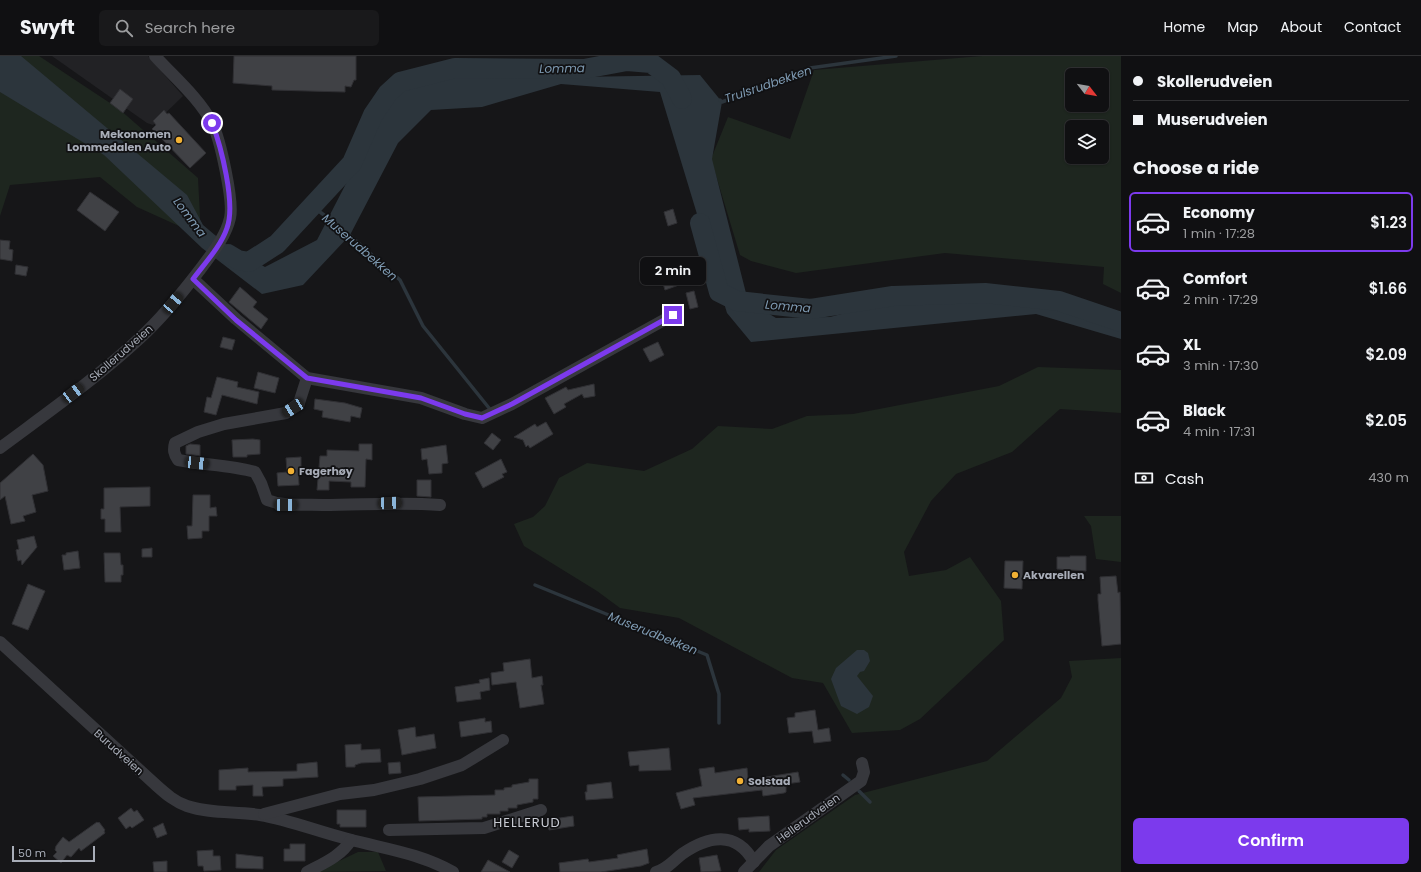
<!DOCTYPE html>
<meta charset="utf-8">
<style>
body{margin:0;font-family:Poppins,sans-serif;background:#19191b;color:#f1f3f6;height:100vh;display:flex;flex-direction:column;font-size:15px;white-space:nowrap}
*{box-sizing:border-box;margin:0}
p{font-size:13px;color:#9c9d9f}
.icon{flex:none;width:22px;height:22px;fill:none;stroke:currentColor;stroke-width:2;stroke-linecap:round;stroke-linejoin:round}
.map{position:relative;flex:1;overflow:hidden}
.drawer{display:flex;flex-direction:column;background:#101012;width:300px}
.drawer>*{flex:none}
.top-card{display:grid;align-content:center;height:88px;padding:0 12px;background:#101012}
.needle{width:26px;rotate:121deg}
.fabs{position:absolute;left:1065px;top:12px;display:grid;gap:8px}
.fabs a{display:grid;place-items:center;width:44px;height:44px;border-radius:6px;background:#101012;box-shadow:0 1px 3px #0004,0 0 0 1px #303032;font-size:20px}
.scale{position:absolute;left:12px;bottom:10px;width:83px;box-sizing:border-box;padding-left:4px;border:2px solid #a8adb8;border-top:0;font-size:11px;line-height:14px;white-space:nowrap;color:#a8adb8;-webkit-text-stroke:3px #111113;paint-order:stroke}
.end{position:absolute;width:18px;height:18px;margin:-9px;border:5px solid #7c3aed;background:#fff;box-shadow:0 0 0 2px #fff}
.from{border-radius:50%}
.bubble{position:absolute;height:28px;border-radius:6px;background:#101012;box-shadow:0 1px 3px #0004,0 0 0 1px #303032;font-size:13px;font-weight:600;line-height:28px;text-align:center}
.car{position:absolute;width:12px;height:24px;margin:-12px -6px;border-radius:5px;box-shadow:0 0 3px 1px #0007;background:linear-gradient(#222 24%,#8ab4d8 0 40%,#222 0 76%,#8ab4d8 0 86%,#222 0)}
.top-card b{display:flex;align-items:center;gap:14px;height:38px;font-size:15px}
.top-card b+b{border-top:1px solid #303032}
.top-card i{width:10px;height:10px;background:#f1f3f6}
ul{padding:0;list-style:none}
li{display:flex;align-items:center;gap:12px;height:60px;margin:0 8px 6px;padding:0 4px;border:2px solid transparent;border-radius:6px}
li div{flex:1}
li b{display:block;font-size:15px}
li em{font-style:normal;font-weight:600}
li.current{border-color:#7c3aed}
li>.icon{width:36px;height:36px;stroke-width:1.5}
h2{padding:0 12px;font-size:18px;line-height:48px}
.pay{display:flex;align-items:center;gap:10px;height:44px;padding:0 12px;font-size:15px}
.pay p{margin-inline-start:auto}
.button{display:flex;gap:8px;margin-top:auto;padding:8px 12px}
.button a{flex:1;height:46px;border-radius:6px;background:#7c3aed;color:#fff;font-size:16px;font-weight:600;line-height:46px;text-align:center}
header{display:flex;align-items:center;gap:24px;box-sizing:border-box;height:56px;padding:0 20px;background:#101012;border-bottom:1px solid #303032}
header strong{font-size:19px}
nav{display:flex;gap:22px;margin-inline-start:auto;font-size:14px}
.search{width:280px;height:36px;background:#19191b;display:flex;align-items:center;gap:10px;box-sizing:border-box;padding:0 14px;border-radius:6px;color:#9c9d9f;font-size:15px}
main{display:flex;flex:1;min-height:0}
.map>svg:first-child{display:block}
</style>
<header>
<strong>Swyft</strong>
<div class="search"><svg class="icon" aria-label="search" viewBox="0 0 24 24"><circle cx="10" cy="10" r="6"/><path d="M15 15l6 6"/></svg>Search here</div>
<nav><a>Home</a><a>Map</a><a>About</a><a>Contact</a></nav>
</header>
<main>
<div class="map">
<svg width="1121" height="816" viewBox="0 0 1121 816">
<rect width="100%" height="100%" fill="#161618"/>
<path fill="#222225" d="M52,0H148L183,40L153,69L147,67Z"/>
<g fill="#1e261f" fill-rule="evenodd">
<path d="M0,0H39L119,53L198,122L201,180L137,151L100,121L10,129L0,160Z"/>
<path d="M982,0H1121V237L1103,228L1104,211L945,197L796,217L751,205L740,199L711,103L728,61L790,83L814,14ZM1072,19H1102V49H1072ZM1072,71H1102V101H1072Z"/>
<path d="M1038,311L1121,314V357L1060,353L1012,396L956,418L931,445L904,496L909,520L946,514L970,501L1001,545L1004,584L920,663L900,674L852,677L823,627L792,622L679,562L620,552L597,535L524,490L514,468L533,461L545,450L559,422L587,407L644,415L692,393L718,370L772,373L807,360L853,358L999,330Z"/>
<path d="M1084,460H1121V506L1096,503L1091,470Z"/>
<path d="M1121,602V816H759L776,794L855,739L987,705L1061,642L1072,621L1069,605Z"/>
<path d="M358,796H378L386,815L316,816Z"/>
</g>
<g fill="#2c353c">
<path d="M0,0H21L187,139L203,169L228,190L265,211L317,184L393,36L530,3L574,21L700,19L722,46L712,103L748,245L776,262L830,261L898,243L1025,244L1121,265V283L1036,258L751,286L727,257L660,36L561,28L482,51L431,54L398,87L350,179L303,229L262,238L202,192L104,99L0,36Z"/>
<path d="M857,594H864L868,597L870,605L864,615L860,616L857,620L873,640L869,651L857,658L841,650L831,623L836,612Z"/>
</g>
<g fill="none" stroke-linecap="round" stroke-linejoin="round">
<g stroke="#2c353c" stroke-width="3.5">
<path d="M720,44L722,46L810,12L896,0"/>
<path d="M312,150L332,165"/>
<path d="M346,176L400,224L423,270L489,352"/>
<path d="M535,529L707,599L719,638V667"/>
<path d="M843,719L849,724"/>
<path d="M859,735L870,746"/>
</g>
<g stroke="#2c353c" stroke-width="20">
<path d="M700,167L719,236L737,245L811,253L893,240L985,237L1059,245L1121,266"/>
<path d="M228,198L238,204L249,206L277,188L352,107L373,59L388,37L400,26L455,12L584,13L627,5L651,7L671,22L682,43"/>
</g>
</g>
<g fill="#404145" stroke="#303034">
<path d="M234,0H356V24H354L351,31L345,30V36L272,34V30L233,27Z"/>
<path d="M120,33L133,43L123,57L110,47Z"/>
<path d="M164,54L167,58L169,57L206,97L190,112L161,82L159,84L152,77L154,75L152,73L156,69L153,65Z"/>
<path d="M90,136L119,156L105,175L77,154Z"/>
<path d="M673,153L677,167L668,170L664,156Z"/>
<path d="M0,184L10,185L9,193L13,194L12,205L0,203Z"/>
<path d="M16,209L28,211L26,220L15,218Z"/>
<path d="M674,213L679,229L665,234L660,218Z"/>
<path d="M240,231L257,246L253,251L268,263L261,273L229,246Z"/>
<path d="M694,235L698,251L690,253L686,237Z"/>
<path d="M223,281L235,284L232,294L220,291Z"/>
<path d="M658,286L664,299L650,306L643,293Z"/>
<path d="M258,316L279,322L275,337L254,332Z"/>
<path d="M217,321L238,326L237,331L259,336L257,348L222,339L216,359L204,356L207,341L211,342Z"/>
<path d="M594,328L595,340L584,342L582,338L564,348L566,351L554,358L545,342L566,331L568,334Z"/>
<path d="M315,343L345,347L362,352L360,362L351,360L350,366L322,361L323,355L314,353Z"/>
<path d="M546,366L553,378L530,392L528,389L526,391L523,384L514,381L535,368L537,371Z"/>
<path d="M492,377L501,384L493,394L484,387Z"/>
<path d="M253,383L260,384V398L247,399V401H233L232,384Z"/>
<path d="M190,388L200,389V400L186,398V390Z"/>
<path d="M359,388H372V404L366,403L365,431H351V426L329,425V434H317L320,400H327V394L359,395Z"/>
<path d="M446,389L448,407L442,408V417L429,418L427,403L422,404L421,393Z"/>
<path d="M33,398L43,409L48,435L32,439L36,456L23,460L25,465L11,468L5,440L0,444V427Z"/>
<path d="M301,401V413H298L299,429L278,430L277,417L287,416L286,402Z"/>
<path d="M501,403L507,416L502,418L504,421L483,432L475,417Z"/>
<path d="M417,424H431V441L417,440Z"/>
<path d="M150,431V450L120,451L121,476H105V463H101V453H104V432Z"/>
<path d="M193,439H210V452L216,451L217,460H209V475H202V482L188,483L187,470H192Z"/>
<path d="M34,480L37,491L22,509L21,504L18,505L16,494L19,493L17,484Z"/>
<path d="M152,492V501H142V493Z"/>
<path d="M78,495L80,512L64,514L62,499H66V497Z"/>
<path d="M104,497H120L121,509H123V519H121V526H105Z"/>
<path d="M1070,500H1086V515L1057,513V501H1070Z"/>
<path d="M1005,505H1023L1022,533L1004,532Z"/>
<path d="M1116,520L1118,537L1120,536L1121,588L1102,590L1098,544V538H1101L1100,521Z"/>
<path d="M28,528L45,535L28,574L12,568Z"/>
<path d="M530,603L532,622L542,620L543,629H541L544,648L520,652L516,626L492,629L491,617L504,615L503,607Z"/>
<path d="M489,622L490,634L480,636L481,643L457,646L455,631L480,627L479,624Z"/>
<path d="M815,654L818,674L829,672L831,685L814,687L812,675L789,677L787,662L795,661V657Z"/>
<path d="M485,662V666L491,665L492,676L461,681L459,666Z"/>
<path d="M415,671L416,681L434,678L436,692L402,699L398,674Z"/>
<path d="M361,688V694L380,693L381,706L361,707L355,709V711H346L345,689Z"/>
<path d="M669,692L671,714L639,715V709L630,710L628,696Z"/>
<path d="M317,706L318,721L283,723V730L262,731L263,740H253V729L236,730V734H219V714L248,712V716L297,715V708Z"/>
<path d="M400,706L401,717L389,718L388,707Z"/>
<path d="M714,711L715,717L747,712L748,724L798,716L800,726L786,728V736L784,737L763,740L762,734L693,742L695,749L681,753L676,737L702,730L699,713Z"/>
<path d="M529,723H538V743H533V746L517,749V752H508V755H500V758H487V761H482V763L419,765L418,741L495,739V734H504V732L512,731V729L529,726Z"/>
<path d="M611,726L613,742L586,744L585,736H587V729Z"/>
<path d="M131,752L134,756L137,754L144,764L132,772L130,770L126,773L118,762Z"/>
<path d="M337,754H366V771H340V768H337Z"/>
<path d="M573,760L574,770L549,774L547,764Z"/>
<path d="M769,760L770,775L749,776V773L739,774L738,762Z"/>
<path d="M97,766L98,767L99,766L105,774L104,775L105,777L81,795L79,792L71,801L67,799L61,807L53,800L57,796L55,794L56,790L63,781L69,786Z"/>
<path d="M163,767L167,778L157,782L153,772Z"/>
<path d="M290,788H305V805H284V793H290Z"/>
<path d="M647,793L649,807L641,810L601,816H560L559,807L588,803L589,806L618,802L617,799Z"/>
<path d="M213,794V800H220L221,814L204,815L203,810H198L197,795Z"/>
<path d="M509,794L519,800L512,812L502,806Z"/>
<path d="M236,798L263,801V813L236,812Z"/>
<path d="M717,799L721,815L701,816L699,802Z"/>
<path d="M488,804L510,816H481Z"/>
<path d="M167,805V816H154L153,806Z"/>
</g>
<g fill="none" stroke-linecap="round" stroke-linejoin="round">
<g stroke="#37383d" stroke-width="12">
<path d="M193,223L236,263L307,322L421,342L465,358L482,362L512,348L673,259"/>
<path d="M307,322L299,347L286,357L224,368L198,376L175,387C173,394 174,398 178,404C203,409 230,409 255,416L261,427L267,444C285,451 304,448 323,449C362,449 401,446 440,449"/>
<path d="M0,392C47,357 97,322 140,282C163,261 183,236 202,211C213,196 226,180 230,162C234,146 220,82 212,67C199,42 174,21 155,0"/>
<path d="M0,586L157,730C166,738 175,746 187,750C210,758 236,755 260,759C290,764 319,776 348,783C385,793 419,797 453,816"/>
<path d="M264,758L340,738L374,734L420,723L462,709L503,684"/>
<path d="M389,774L484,772L541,754"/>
<path d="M307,816C324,807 341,800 351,784"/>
<path d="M656,816C667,813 673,805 682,798C708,780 736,774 754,806"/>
<path d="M744,816L769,790L861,725L864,716L862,707"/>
</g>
</g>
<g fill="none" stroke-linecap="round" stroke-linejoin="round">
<path stroke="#7c3aed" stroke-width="5" d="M212,67C221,90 236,148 227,172C221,190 205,207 193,223L236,264L307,322L421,342L465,358L482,362L512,348L673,259"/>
</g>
<g fill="#f2b134" stroke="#111113" stroke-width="1.5">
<circle cx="179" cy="84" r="4"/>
<circle cx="291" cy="415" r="4"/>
<circle cx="1015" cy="519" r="4"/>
<circle cx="740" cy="725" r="4"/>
</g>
<g text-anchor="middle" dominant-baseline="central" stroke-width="3.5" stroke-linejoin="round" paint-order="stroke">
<g font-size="11" font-weight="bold" fill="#a8adb8" stroke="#111113" text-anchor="start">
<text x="171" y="78" text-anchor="end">Mekonomen<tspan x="171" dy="13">Lommedalen Auto</tspan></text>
<text x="299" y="415">Fagerhøy</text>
<text x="1023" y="519">Akvarellen</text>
<text x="748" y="725">Solstad</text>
</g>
<g font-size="11" fill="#a8adb8" stroke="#111113">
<text transform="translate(121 297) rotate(-41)">Skollerudveien</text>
<text transform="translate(119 696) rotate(42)">Burudveien</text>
<text transform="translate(808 762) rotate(-36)">Hellerudveien</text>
</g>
<g font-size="12" font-style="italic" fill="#7f9bb3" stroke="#111113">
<text transform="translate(562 12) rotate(-1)">Lomma</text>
<text transform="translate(768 28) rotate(-19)">Trulsrudbekken</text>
<text transform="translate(190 161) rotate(53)">Lomma</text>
<text transform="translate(360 191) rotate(41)">Muserudbekken</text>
<text transform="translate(788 250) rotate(5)">Lomma</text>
<text transform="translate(653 577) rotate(22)">Muserudbekken</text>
</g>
<g font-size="13" letter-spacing="1" fill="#c9ccd4" stroke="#111113">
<text x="527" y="766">HELLERUD</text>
</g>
</g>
</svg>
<div class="fabs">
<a><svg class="needle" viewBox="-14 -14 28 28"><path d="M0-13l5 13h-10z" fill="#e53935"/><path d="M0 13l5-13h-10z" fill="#9c9d9f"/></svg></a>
<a><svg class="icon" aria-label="layers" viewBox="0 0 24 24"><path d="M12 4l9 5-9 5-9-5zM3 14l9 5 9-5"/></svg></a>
</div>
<div class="scale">50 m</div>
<i class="end from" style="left:212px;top:67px"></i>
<i class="end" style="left:673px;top:259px"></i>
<div class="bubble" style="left:640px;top:201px;width:66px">2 min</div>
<i class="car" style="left:173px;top:247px;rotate:40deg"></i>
<i class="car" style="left:73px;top:337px;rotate:53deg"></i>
<i class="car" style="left:293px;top:352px;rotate:238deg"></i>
<i class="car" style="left:197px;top:407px;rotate:96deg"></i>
<i class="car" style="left:390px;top:447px;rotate:88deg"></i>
<i class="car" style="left:286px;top:449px;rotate:89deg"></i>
</div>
<section class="drawer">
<div class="top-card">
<b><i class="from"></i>Skollerudveien</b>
<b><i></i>Muserudveien</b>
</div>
<h2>Choose a ride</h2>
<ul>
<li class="current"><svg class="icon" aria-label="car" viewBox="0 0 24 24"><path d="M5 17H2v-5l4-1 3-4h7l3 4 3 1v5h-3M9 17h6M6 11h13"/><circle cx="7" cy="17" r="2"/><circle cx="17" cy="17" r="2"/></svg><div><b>Economy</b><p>1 min · 17:28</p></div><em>$1.23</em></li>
<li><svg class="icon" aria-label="car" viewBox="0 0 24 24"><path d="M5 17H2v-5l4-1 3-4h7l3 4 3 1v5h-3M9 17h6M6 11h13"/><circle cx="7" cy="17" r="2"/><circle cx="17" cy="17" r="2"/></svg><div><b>Comfort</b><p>2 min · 17:29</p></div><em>$1.66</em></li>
<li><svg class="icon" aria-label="car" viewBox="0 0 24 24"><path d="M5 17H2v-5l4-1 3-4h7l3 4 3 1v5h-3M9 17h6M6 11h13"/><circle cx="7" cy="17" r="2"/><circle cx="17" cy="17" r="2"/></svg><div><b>XL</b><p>3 min · 17:30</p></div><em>$2.09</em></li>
<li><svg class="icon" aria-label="car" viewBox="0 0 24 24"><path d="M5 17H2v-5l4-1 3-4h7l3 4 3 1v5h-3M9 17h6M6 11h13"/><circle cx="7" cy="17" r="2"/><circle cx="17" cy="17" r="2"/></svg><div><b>Black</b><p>4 min · 17:31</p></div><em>$2.05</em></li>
</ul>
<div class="pay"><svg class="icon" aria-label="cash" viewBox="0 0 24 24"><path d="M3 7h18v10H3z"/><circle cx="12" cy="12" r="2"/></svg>Cash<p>430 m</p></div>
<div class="button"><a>Confirm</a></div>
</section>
</main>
